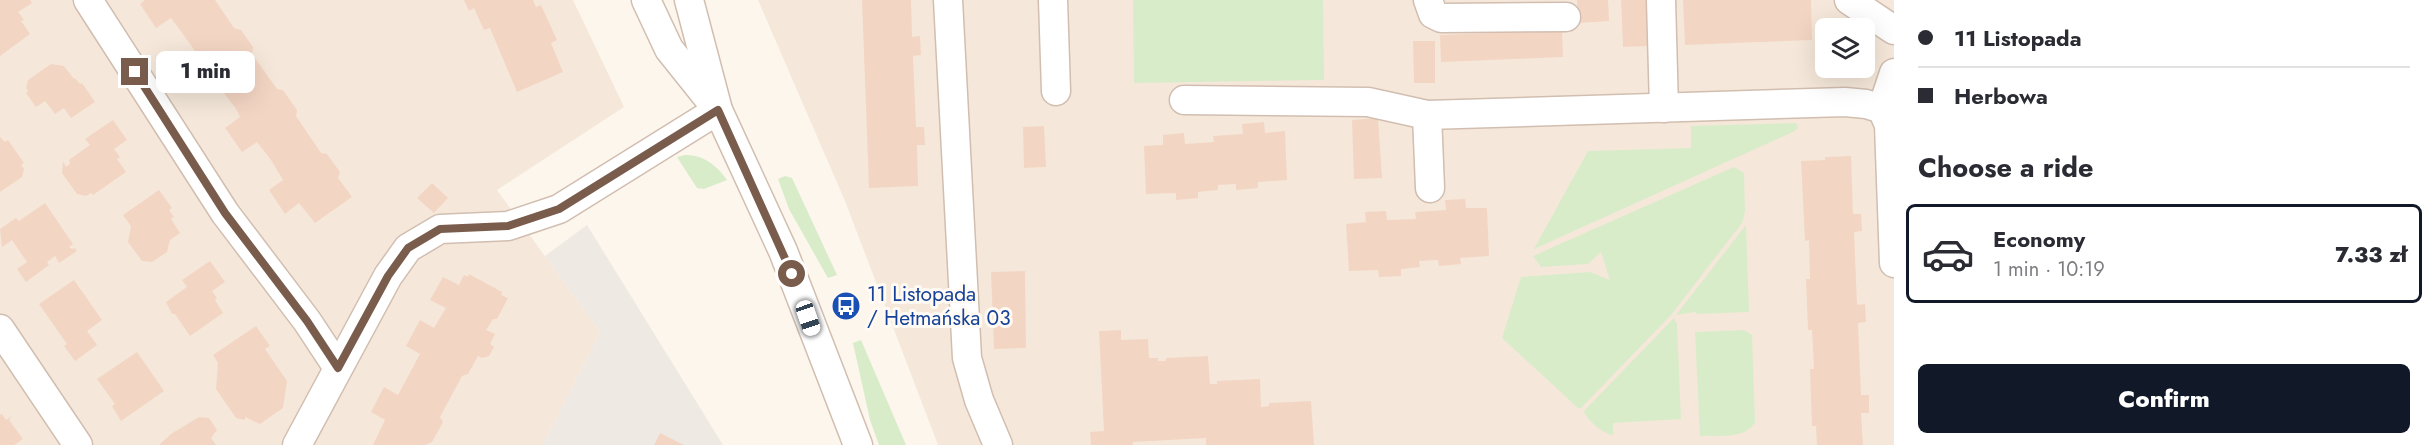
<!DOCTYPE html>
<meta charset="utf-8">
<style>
body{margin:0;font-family:Jost,sans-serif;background:#f7f7f7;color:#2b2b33;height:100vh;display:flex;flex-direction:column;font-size:22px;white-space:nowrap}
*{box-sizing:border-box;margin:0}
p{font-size:20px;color:#7c7c81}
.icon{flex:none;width:33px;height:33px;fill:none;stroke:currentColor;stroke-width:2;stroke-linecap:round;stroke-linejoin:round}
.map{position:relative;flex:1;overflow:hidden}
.panel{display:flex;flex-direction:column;background:#fff;width:540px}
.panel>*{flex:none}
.hud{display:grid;align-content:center;height:132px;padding:0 24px;background:#fff}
.tools{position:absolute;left:1815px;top:18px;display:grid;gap:12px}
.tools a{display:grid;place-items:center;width:60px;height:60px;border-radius:9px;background:#fff;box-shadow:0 6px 24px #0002;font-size:30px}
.end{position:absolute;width:27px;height:27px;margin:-14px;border:8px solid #7a5c4d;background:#fff;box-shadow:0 0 0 3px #fff}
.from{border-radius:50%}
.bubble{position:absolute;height:42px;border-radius:9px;background:#fff;box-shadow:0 6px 24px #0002;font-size:20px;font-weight:800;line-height:42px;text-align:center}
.car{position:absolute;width:18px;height:36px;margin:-18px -9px;border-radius:8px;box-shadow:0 0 4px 2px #0007;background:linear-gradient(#fff 24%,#345 0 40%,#fff 0 76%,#345 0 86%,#fff 0)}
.hud b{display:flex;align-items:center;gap:21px;height:57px;font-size:22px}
.hud b+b{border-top:2px solid #e1e1e2}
.hud i{width:15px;height:15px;background:#2b2b33}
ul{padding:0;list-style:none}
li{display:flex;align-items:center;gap:18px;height:99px;margin:0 12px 9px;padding:0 12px;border:3px solid transparent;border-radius:9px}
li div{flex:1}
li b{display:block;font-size:22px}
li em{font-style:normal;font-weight:800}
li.active{border-color:#111827}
li>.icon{width:54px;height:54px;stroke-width:1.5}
h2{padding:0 24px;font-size:27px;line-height:72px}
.primary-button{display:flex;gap:12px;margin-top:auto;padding:12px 24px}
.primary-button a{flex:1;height:69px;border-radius:9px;background:#111827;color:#fff;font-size:24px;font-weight:800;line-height:69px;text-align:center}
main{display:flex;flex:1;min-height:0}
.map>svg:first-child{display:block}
</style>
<main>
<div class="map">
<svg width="1894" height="445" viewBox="0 0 1894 445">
<rect width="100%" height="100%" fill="#fdf6ec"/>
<g fill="#f5e8da" fill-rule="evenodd">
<path d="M0,0H573L624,107L497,190L600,332L543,445H0Z"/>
<path d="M758,0H1894V445H938L845,201ZM1826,28H1864V68H1826Z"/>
</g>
<path fill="#efe9e4" d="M587,225L723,445H543L600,332L545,256Z"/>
<g fill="#d8ecc9">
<path d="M1133,0H1323L1324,80L1134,83Z"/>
<path d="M1796,123L1798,128L1793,132L1534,249L1588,151L1691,148V126Z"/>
<path d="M685,155C704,155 716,165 727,180L704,189L697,188L677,157Z"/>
<path d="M1734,167L1744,173L1745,212L1742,223L1671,315L1581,408H1578L1502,338L1521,277L1590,272L1610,280L1601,252L1588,264L1541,267L1533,256Z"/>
<path d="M785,176L792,178L837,275L828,278L789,209L778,179Z"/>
<path d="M1746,225L1749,311L1747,312L1698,314L1695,312L1676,315Z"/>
<path d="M1674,318L1677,324L1681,419L1613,423V435C1603,434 1587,420 1584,411Z"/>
<path d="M1744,330L1752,335L1755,422C1745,440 1718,435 1700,436L1695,332Z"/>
<path d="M861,340L906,445H879L870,420L853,343Z"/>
</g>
<g fill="#f3d5c3">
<path d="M0,0H30L32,3L18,12L24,20L21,21L30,34L0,56Z"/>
<path d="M145,0H215L234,28L241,30L253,47L252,54L277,89L283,90L297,110L296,116L321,153L327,154L340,172L338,178L352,197L315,223L299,203L285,214L269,190L283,180L271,160L257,142L242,152L225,128L240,117L236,109L214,80L199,90L182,67L197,56L193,48L171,18L156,28L140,4Z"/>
<path d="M464,0H533L536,7L541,5L557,40L551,43L563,72L517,92L490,28L484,30L474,8L469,11Z"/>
<path d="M862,0H911L912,37L920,36L921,55L913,56L916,127H924L925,145H917L918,186L869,188Z"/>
<path d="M1577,0H1608L1609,21L1578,23Z"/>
<path d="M1621,0H1646L1647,46L1623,47Z"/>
<path d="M1683,0H1811L1812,40L1685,45Z"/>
<path d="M1562,30L1563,57L1441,62L1440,35Z"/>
<path d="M1413,41H1435V83H1414Z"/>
<path d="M51,64L64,66L74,79L75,78L80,84L82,83L95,102L71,118L64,108L55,114L45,101L36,107L26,93L28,91L26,88L28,80Z"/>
<path d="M1378,118L1382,178L1354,179L1352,120Z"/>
<path d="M113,120L127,140L114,149L120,157L117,159L126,172L93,195L91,193L86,196L77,194L62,173L63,161L66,167L70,164L69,160L90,145L85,139Z"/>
<path d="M1264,122L1265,133L1285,131L1287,180L1258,182V188L1236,190V184L1218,185V190L1198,192V198L1176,200V193L1146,194L1144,146L1163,145V135L1184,133L1185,144L1214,142L1213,136L1243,134L1242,124Z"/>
<path d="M1044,126L1046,167L1024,168L1023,127Z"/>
<path d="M0,137L5,142L8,140L24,163L21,165L24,169L22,177L0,192Z"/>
<path d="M1851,156L1853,214H1861L1862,231L1854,232L1857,305L1865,304L1866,322L1858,323L1861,395H1869V413H1861L1863,445H1817L1816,426H1812L1810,369H1814L1812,330H1808L1806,279H1810L1809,240L1805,241L1801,161L1825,160V157Z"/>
<path d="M432,183L448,198L434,213L417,198Z"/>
<path d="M159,190L172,208L169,210L174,217L171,219L180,233L170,240L167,252L152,262L142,261L128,242L131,226L123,215Z"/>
<path d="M1465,199L1466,208H1487L1489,256L1460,258L1461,264L1439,266L1438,260L1419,261L1420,267L1401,269V276L1379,277L1378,270L1349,271L1346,224L1366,222L1365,212L1386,211L1387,220L1416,219L1415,212L1446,210L1445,200Z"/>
<path d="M45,203L73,244L69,247L72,249L75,248L77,251L59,263L55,256L47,262L49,265L26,282L17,269L27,262L12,240L2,247L0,229L16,218L19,221Z"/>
<path d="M210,261L225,282L212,291L217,298L215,300L223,313L190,336L175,314H172L166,302L187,287L182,280Z"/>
<path d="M1025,271L1026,348L994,349L991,272Z"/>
<path d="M469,274L502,292L501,295L508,298L497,319H493L486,330L495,334L490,344L494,347L489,356L482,358L478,356L468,374L462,376L440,417L443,422L432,442L425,445H373L385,420L371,412L384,387L398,395L420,354L406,346L420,320L434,328L446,308L430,300L443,277L459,285L464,275L468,277Z"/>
<path d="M74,280L102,320L87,331L97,345L75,361L64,346L67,344L39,304Z"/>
<path d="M256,326L270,346L265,349L287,381L283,408L260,424L245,417V420L236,418L216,389L218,363L213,355Z"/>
<path d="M1121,330V340L1148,339L1149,358H1158V361H1166V358L1208,356L1210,384H1217V381L1260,379L1261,407L1269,406V403L1311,401L1314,445H1206V438L1133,442V445H1091L1090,432L1104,431L1099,331Z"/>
<path d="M137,352L164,391L121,421L112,406L115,404L97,379Z"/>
<path d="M2,414L6,420L12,416L9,420L23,439L14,445H0V415Z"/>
<path d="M199,417L209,418L217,430L211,438L216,445H159L171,434Z"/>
<path d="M660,433L684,445H654Z"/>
</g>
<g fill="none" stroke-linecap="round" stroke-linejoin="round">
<g stroke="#d1beb0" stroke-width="31">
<g id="minor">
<path d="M88,0L225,213L307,321L338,368"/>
<path d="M646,0L669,49L713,104"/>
<path d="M689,0L718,110L783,251L858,445"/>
<path d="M948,0L967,358L979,400L998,445"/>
<path d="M1053,0L1056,91"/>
<path d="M1428,0L1433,14L1441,18L1566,17"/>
<path d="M1661,0L1664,108"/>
<path d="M1849,0L1894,30"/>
<path d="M1184,100L1368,102L1427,115L1845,102L1866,104L1882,109L1889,125L1894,263"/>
<path d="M1882,109L1894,73"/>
<path d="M1427,115L1430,188"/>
<path d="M0,329L78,445"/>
<path d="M297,445L388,276L408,248L440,229L508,226L559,209L718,110"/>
</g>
</g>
<use href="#minor" stroke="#fff" stroke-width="28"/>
</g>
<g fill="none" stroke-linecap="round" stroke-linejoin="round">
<path stroke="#7a5c4d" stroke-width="8" d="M135,72L225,213L307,321L338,368L388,276L408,248L440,229L508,226L559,209L718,110L792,274"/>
</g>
<defs>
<g id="bus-disc" transform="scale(1.5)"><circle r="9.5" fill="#1a4fb4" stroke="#fffaf3"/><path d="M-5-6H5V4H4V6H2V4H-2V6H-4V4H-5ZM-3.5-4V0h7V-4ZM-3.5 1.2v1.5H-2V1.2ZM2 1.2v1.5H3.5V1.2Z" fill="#fff"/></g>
</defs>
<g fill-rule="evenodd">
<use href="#bus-disc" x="846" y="306"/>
</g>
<g text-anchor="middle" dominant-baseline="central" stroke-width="6" stroke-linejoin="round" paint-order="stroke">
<g font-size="21" fill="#164399" stroke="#fffaf3" text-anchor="start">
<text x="867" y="294">11 Listopada<tspan x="867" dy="24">/ Hetmańska 03</tspan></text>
</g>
</g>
</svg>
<div class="tools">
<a><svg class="icon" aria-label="layers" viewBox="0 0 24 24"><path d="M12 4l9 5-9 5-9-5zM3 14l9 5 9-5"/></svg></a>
</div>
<i class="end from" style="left:792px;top:274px"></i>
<i class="end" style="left:135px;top:72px"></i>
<div class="bubble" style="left:156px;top:51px;width:99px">1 min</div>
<i class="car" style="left:808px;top:318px;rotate:161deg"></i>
</div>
<section class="panel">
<div class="hud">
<b><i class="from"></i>11 Listopada</b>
<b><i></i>Herbowa</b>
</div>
<h2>Choose a ride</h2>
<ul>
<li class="active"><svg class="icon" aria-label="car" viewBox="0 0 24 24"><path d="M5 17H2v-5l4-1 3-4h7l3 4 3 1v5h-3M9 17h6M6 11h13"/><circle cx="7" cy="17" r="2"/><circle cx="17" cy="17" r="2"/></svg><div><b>Economy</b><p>1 min · 10:19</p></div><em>7.33 zł</em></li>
</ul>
<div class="primary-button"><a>Confirm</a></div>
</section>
</main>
